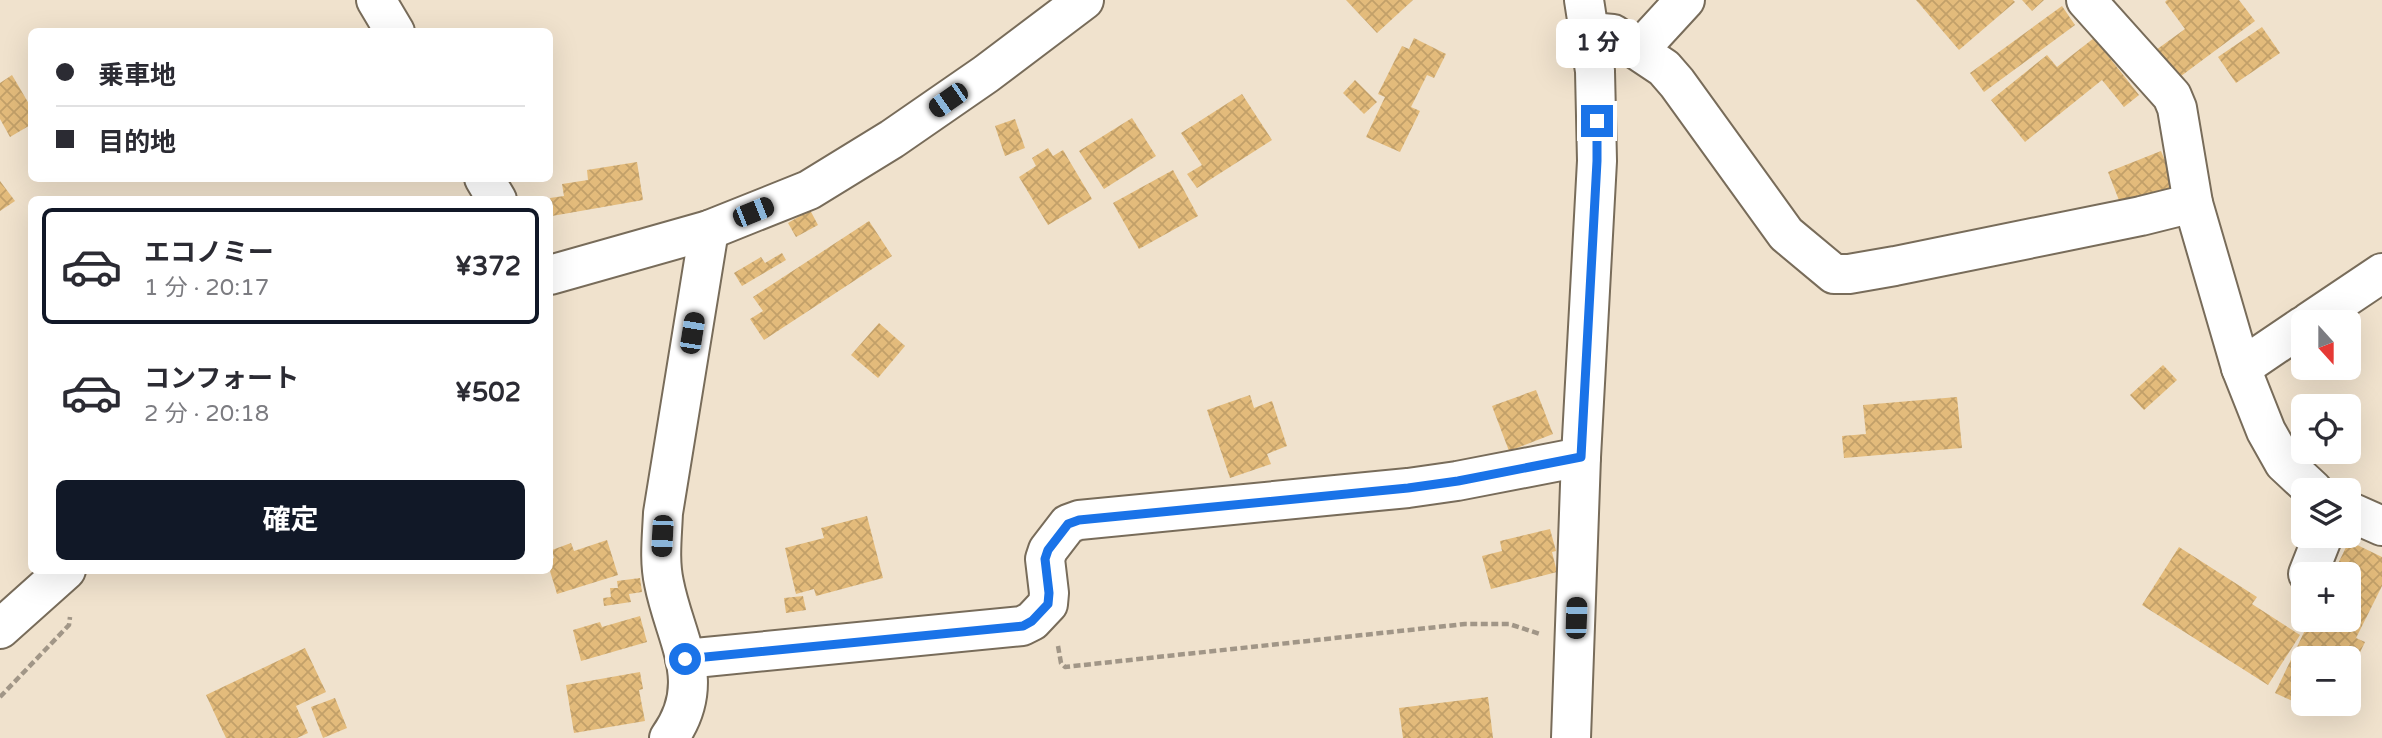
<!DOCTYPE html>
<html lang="ja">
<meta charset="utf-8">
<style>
body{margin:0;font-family:"Varela Round","Noto Sans JP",sans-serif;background:#f7f7f7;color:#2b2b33;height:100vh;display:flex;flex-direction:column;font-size:26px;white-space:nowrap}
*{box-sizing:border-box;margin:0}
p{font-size:23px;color:#7c7c81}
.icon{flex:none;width:38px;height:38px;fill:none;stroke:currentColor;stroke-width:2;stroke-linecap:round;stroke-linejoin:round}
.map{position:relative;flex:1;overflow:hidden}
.details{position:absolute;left:28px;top:196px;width:525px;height:378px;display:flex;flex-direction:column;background:#fff;border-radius:10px;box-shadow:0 7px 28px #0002}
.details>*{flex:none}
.banner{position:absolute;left:28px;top:28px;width:525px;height:154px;border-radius:10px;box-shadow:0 7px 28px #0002;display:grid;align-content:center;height:154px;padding:0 28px;background:#fff}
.needle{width:46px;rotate:159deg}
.tools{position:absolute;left:2291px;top:310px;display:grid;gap:14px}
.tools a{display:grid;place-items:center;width:70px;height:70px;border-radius:10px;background:#fff;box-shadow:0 7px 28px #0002;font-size:35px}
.end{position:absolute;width:32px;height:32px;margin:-16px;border:9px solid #1a73e8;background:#fff;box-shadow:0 0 0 4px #fff}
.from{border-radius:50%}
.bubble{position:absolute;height:49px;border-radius:10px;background:#fff;box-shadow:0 7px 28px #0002;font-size:23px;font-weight:700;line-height:49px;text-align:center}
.car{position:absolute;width:21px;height:42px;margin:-21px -10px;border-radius:9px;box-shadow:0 0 5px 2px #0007;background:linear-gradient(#222 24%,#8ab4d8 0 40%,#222 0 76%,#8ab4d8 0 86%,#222 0)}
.banner b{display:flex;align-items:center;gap:24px;height:66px;font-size:26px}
.banner b+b{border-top:2px solid #e1e1e2}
.banner i{width:18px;height:18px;background:#2b2b33}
ul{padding:12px 0 0;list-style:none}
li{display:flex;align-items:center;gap:21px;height:116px;margin:0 14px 10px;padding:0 14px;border:4px solid transparent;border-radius:10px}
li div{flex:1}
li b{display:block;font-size:26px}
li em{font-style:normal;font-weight:700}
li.selected{border-color:#111827}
li>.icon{width:63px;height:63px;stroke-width:1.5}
.primary-button{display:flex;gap:14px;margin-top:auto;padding:14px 28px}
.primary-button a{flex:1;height:80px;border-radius:10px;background:#111827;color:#fff;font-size:28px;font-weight:700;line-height:80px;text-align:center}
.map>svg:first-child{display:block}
</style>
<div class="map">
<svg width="2382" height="738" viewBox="0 0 2382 738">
<defs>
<pattern id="building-cross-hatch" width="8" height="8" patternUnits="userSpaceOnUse" patternTransform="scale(1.75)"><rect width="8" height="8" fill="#e3bb7b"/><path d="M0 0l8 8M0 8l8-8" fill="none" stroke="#c2a069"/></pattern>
</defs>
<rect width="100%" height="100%" fill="#f0e2cd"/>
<g fill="url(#building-cross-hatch)">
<path d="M1346,0H1413L1377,33Z"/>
<path d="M1916,0H2013L2015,2L1959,50Z"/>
<path d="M2022,0H2044L2032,11Z"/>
<path d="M2167,0H2239L2255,21L2177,79L2156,50L2185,29L2165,2Z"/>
<path d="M2062,6L2075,25L1984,92L1970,73Z"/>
<path d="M2262,27L2280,53L2236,83L2218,57Z"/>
<path d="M1414,38L1446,54L1434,78L1427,75L1411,107L1420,111L1400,152L1366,137L1385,97L1378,94L1402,46L1409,49Z"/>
<path d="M2094,38L2139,95L2124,107L2102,80L2025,142L1991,100L2047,55L2057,67Z"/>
<path d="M12,75L32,109V124L10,137L0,119V83Z"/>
<path d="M1355,80L1377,102L1364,114L1343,93Z"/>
<path d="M1242,94L1272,140L1197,188L1187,174L1202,165L1181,133Z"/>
<path d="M1132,118L1156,156L1104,189L1079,151Z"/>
<path d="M1015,119L1025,148L1005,156L995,126Z"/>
<path d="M1048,148L1053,156L1063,150L1092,199L1048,225L1019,177L1036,166L1032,158Z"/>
<path d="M2161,151L2176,187L2122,208L2108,172Z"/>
<path d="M637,162L643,200L552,216L550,198L564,196L562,184L588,180L587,170Z"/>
<path d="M1173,170L1198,216L1139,249L1113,203Z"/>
<path d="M0,181L15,201L0,211Z"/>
<path d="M810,210L818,225L796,237L788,223Z"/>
<path d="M869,221L892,256L764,340L750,319L763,311L753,297Z"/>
<path d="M782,253L786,260L742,286L734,273L761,257L765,263Z"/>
<path d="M879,323L905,346L878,378L851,355Z"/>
<path d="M2163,365L2177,380L2144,410L2130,395Z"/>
<path d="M1536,390L1553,434L1509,451L1492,406Z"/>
<path d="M1250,395L1254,408L1272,401L1287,446L1267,454L1271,464L1230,478L1207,410Z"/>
<path d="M1957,397L1962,448L1844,458L1842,436L1866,434L1863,405Z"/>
<path d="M867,516L883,578L816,596L814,589L796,594L785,548L824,538L821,528Z"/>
<path d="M1550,529L1556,551L1552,552L1557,572L1491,589L1482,556L1502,551L1500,541Z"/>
<path d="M607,540L618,575L557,594L550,571V560L554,558L552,550L571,543L574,551Z"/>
<path d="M2349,541L2382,557V586L2356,638L2365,642L2348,677V658H2303V704H2315L2312,710L2275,693L2307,626L2315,629L2320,620H2348V574H2333Z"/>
<path d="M2179,547L2257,597L2252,604L2300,635L2268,685L2142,605Z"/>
<path d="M640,578L642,592L629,594L631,602L604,606L603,598L611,597L610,588H618L617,581Z"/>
<path d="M803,596L806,610L786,613L784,598Z"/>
<path d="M640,616L647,642L581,661L573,630L600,622L602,627Z"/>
<path d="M305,648L326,692L296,706L308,733L297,738H226L206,695Z"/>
<path d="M640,672L643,689L639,690L645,721L574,733L566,685Z"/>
<path d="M1488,697L1493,738H1403L1399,708Z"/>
<path d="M335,698L347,728L323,738L311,707Z"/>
</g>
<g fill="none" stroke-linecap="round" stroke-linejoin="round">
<g stroke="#786c5a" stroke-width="42">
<g id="minor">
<path d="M376,0L395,32"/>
<path d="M2086,0L2172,96L2177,108L2193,203L2241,368L2303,326"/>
<path d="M1590,32L1613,34L1664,68L1677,83L1786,234L1834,274H1849L1895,266L2141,216L2193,203"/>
<path d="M1639,50L1685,0"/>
<path d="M484,178L497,200"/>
<path d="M550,275L709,230L809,190L892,139L986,74L1084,0"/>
<path d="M2309,322L2382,273"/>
<path d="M2241,368L2266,431L2284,463L2313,490"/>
<path d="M2348,511L2382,526"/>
<path d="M2308,574L2323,536"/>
<path d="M0,629L66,570"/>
<path d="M685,659L1022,626L1032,621L1048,604L1049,593L1045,559L1048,550L1068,524L1079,520L1408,488L1457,481L1581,457"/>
<path d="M669,738C709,682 675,640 664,583C659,560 662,537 663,513L709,230"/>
<path d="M1571,738L1581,457L1597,161L1595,71L1584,0"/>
</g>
</g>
<g stroke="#a19687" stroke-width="4.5" stroke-dasharray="7 3.5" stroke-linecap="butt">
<path d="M1058,646L1061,663L1065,667L1465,624H1509L1540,634"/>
<path d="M0,697L69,625L70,617"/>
</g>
<use href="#minor" stroke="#fff" stroke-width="38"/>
</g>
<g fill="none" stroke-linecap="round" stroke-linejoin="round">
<path stroke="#1a73e8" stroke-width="9" d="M685,659L1023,626L1032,621L1048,604L1049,593L1045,559L1048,550L1068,524L1079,520L1408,488L1458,481L1581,457L1597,161V121"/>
</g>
</svg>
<div class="tools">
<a><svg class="needle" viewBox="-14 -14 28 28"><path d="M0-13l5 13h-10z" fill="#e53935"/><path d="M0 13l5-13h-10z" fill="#7c7c81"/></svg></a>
<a><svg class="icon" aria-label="locate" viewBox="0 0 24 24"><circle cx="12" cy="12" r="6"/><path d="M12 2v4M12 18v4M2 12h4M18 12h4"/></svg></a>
<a><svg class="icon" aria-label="layers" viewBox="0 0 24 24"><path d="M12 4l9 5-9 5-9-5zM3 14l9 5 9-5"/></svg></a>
<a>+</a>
<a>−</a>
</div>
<i class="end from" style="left:685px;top:659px"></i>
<i class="end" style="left:1597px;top:121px"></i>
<div class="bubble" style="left:1556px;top:19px;width:84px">1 分</div>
<i class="car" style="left:948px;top:100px;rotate:235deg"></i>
<i class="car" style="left:753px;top:212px;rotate:68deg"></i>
<i class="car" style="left:692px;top:333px;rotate:9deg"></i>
<i class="car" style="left:662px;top:536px;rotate:183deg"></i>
<i class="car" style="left:1576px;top:618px;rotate:2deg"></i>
<div class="banner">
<b><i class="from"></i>乗車地</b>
<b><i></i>目的地</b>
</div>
<section class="details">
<ul>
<li class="selected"><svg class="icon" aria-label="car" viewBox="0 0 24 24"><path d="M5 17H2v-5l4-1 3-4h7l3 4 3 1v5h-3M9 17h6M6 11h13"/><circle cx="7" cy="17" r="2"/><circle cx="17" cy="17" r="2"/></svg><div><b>エコノミー</b><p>1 分 · 20:17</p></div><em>¥372</em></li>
<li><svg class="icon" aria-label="car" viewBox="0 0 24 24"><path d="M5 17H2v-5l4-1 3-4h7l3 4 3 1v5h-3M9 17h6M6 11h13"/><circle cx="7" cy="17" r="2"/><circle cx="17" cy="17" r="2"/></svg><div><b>コンフォート</b><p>2 分 · 20:18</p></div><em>¥502</em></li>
</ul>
<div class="primary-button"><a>確定</a></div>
</section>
</div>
